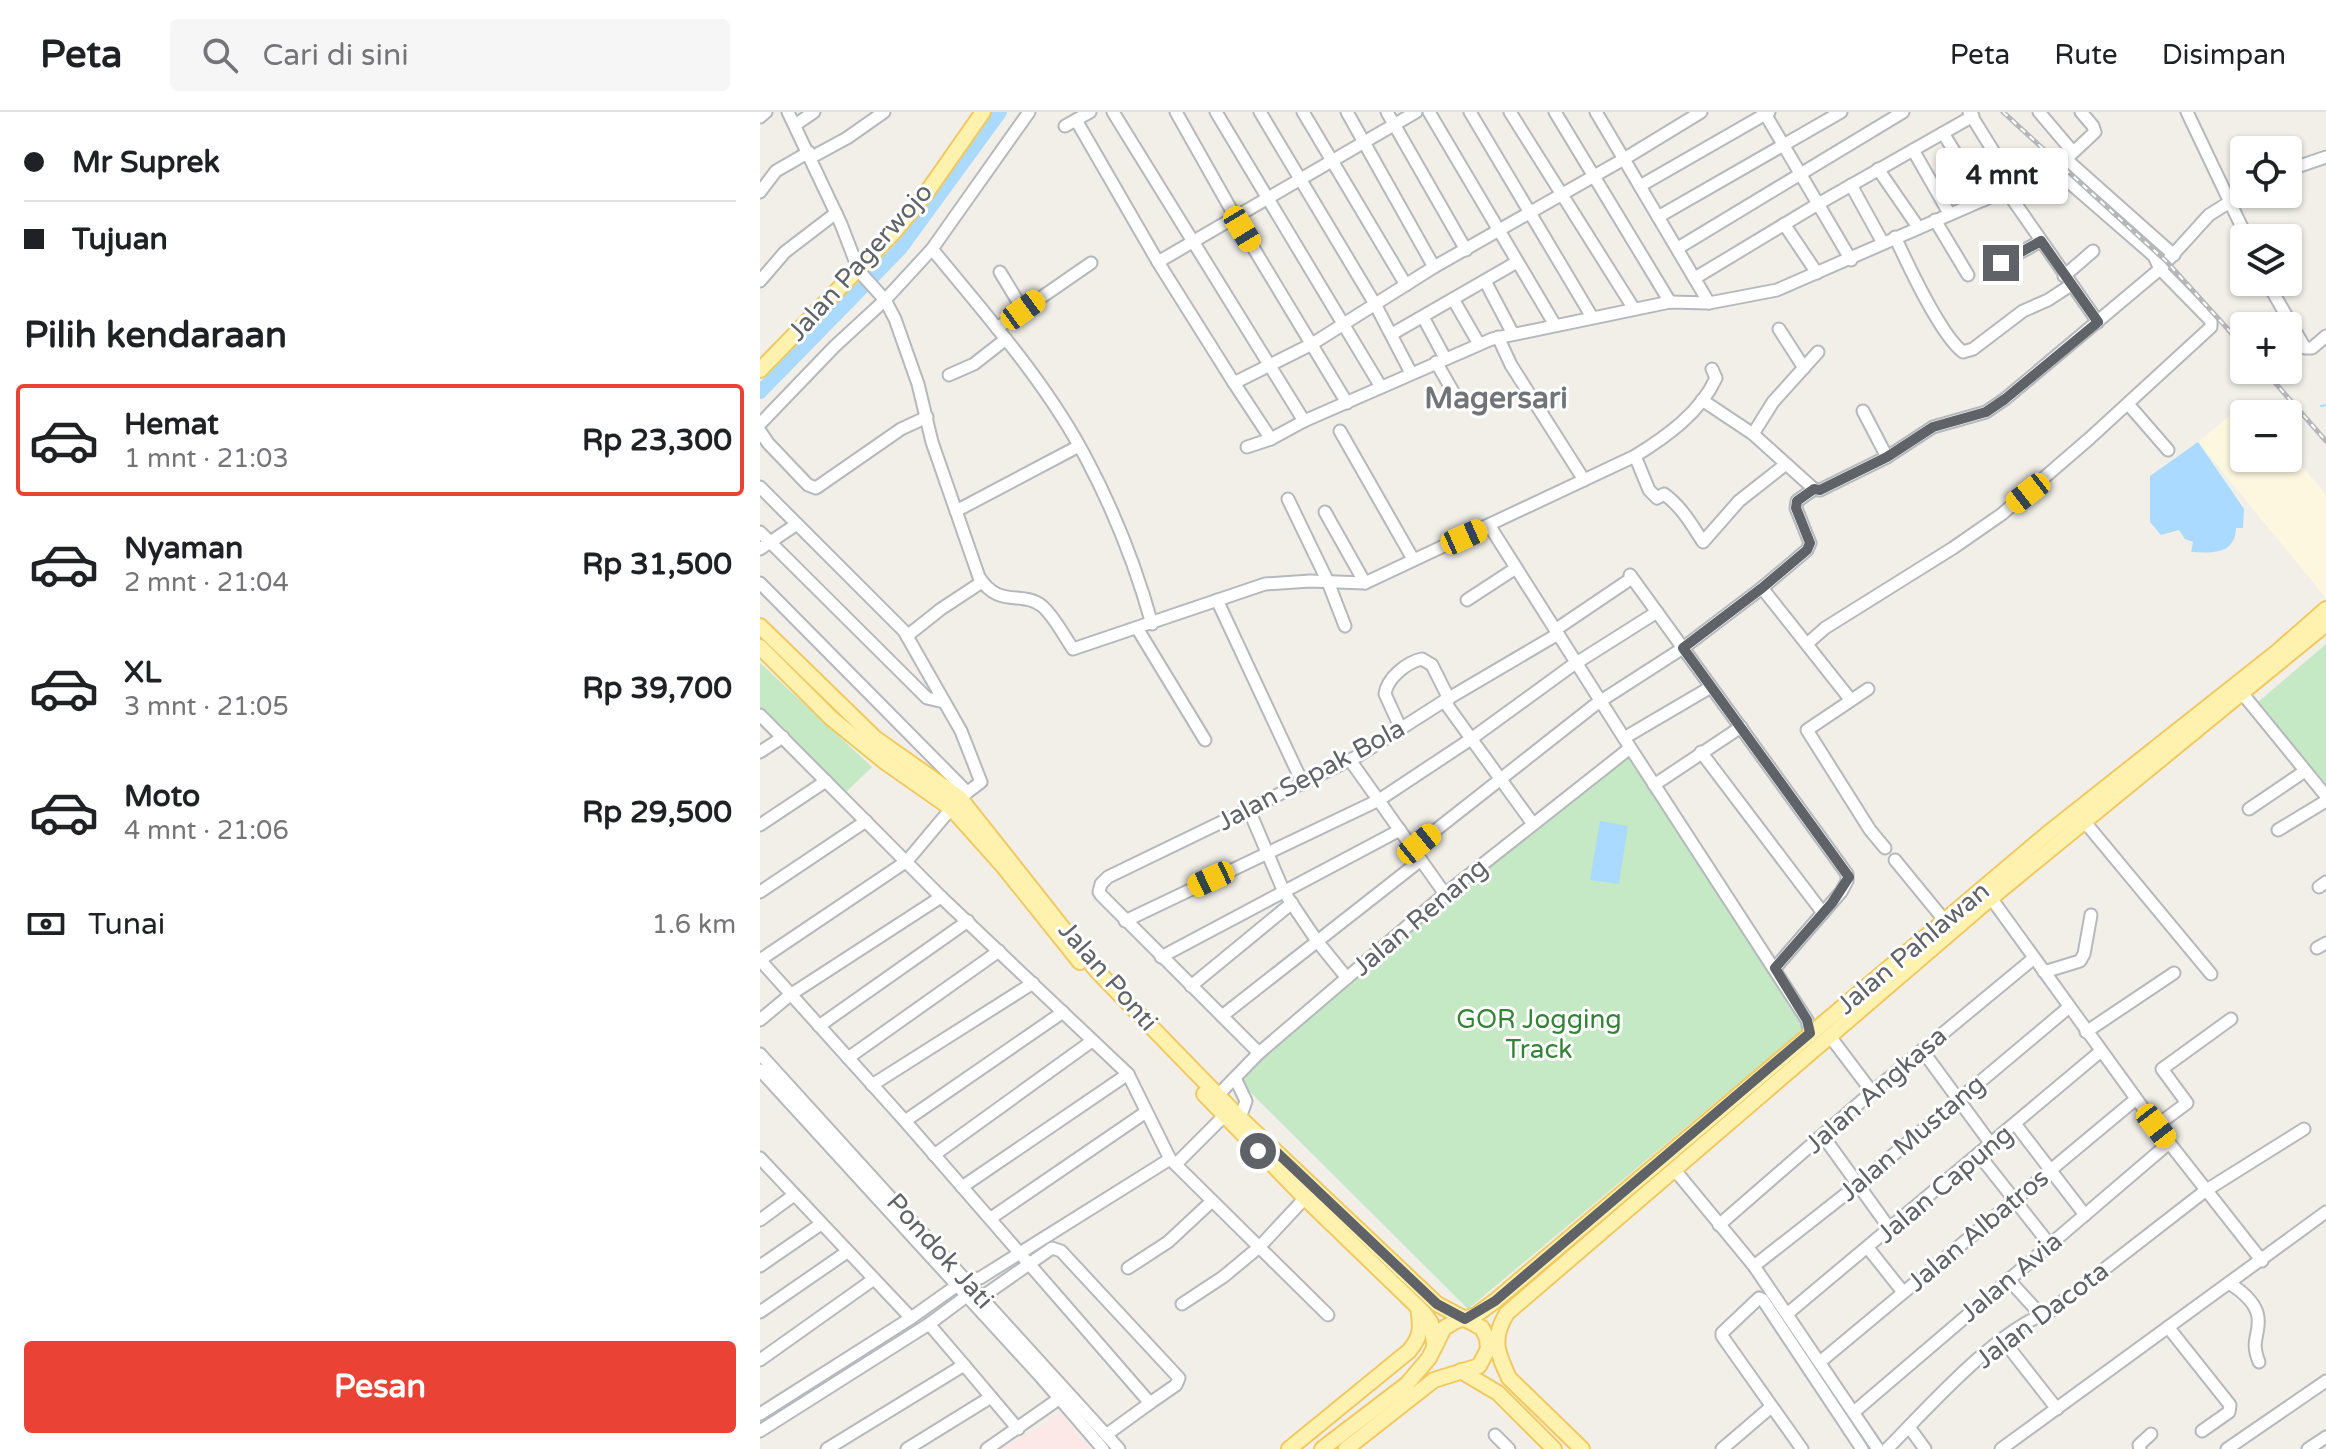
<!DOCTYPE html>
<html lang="id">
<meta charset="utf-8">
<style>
body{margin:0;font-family:"Varela Round",sans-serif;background:#f6f6f6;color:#202124;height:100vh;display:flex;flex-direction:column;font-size:30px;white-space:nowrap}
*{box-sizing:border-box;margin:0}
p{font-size:26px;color:#757577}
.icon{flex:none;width:44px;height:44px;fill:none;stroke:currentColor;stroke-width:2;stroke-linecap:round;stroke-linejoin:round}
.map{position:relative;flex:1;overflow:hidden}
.panel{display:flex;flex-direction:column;background:#fff;width:760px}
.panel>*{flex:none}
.hud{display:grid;align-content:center;height:176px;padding:0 24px;background:#fff}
.controls{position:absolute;left:1470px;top:24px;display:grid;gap:16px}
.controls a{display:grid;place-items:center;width:72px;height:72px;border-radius:8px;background:#fff;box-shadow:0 2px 6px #0004;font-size:40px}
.end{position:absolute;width:36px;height:36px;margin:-18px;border:10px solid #5f6368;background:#fff;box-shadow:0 0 0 4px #fff}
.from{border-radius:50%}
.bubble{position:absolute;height:56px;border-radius:8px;background:#fff;box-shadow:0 2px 6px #0004;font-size:26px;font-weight:700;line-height:56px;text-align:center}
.car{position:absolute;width:24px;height:48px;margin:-24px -12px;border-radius:10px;box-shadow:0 0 6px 2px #0007;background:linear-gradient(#f5c518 24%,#345 0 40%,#f5c518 0 76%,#345 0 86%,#f5c518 0)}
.hud b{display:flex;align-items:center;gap:28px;height:76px;font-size:30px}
.hud b+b{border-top:2px solid #e0e0e0}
.hud i{width:20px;height:20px;background:#202124}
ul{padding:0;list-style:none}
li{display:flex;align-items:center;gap:24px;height:112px;margin:0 16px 12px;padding:0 8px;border:4px solid transparent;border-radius:8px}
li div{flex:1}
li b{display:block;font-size:30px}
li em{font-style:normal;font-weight:700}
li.current{border-color:#ea4335}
li>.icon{width:72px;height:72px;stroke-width:1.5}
h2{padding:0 24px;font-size:36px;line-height:96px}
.pay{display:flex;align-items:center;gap:20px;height:88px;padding:0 24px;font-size:30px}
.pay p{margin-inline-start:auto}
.action{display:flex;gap:16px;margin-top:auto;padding:16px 24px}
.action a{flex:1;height:92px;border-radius:8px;background:#ea4335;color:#fff;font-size:32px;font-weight:700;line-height:92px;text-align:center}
header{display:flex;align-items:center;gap:48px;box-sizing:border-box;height:112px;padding:0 40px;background:#fff;border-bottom:2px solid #e0e0e0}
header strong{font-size:38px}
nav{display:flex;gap:44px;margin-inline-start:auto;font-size:28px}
.search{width:560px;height:72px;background:#f6f6f6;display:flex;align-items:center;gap:20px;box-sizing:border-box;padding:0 28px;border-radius:8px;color:#757577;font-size:30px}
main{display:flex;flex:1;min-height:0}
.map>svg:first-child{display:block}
</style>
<header>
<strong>Peta</strong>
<div class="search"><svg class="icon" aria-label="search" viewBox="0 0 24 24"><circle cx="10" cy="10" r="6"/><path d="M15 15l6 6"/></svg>Cari di sini</div>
<nav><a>Peta</a><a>Rute</a><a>Disimpan</a></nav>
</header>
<main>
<section class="panel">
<div class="hud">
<b><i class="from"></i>Mr Suprek</b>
<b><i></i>Tujuan</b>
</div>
<h2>Pilih kendaraan</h2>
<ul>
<li class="current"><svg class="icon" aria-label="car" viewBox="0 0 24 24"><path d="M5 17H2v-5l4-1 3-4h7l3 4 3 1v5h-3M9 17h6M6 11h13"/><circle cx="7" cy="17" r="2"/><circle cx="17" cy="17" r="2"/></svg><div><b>Hemat</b><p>1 mnt · 21:03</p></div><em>Rp 23,300</em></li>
<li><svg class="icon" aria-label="car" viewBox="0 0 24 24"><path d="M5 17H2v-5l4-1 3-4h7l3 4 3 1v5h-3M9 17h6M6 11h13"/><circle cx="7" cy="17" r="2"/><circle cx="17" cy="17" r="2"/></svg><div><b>Nyaman</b><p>2 mnt · 21:04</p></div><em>Rp 31,500</em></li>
<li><svg class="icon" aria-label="car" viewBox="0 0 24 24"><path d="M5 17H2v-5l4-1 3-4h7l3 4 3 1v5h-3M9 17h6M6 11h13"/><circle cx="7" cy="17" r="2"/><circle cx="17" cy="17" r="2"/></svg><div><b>XL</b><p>3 mnt · 21:05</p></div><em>Rp 39,700</em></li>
<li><svg class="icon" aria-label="car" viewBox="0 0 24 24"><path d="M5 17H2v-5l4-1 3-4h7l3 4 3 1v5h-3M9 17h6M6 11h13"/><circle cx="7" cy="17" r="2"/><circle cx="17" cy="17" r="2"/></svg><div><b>Moto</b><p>4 mnt · 21:06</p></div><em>Rp 29,500</em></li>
</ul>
<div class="pay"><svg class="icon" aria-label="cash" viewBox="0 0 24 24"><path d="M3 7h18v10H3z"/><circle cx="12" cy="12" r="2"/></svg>Tunai<p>1.6 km</p></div>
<div class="action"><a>Pesan</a></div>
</section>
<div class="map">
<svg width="1566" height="1337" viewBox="0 0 1566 1337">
<rect width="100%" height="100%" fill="#f1efe8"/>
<path fill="#fef7e0" d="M1488,288L1499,302H1484V346H1528V337L1566,383V486L1438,330Z"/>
<path fill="#fce8e6" d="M300,1301L332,1337H242L282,1313Z"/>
<g fill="#c5e8c5">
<path d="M1566,532V675L1497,591Z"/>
<path d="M0,551L112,655L85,681L0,599Z"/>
<path d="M866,643L1048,913L708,1197L476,966L685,782Z"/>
</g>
<g fill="#aadaff">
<path d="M1438,330L1484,397L1483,416H1476C1475,443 1452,441 1431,440L1433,430L1425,427L1419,418L1401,423L1390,410V364Z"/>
<path d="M840,709L868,714L859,772L830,768Z"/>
</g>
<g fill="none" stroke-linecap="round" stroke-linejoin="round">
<path stroke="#aadaff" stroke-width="2" d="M1561,294L1566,293"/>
<path stroke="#aadaff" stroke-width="14" d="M0,280L140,137L240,0"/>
<g stroke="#b5b8bc" stroke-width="15">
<g id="minor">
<path d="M28,0L81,112L99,159L125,188L135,207L158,272L172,330L219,465C239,497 262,478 282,494C294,504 304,524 313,537L505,472L550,469L605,471L875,344C906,325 941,300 956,266L952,257"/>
<path d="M353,0L544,309"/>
<path d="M416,0L482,117L587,291"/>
<path d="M456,0L621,275"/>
<path d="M500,0L615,192L651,261"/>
<path d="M543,0L646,173"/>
<path d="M587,0L674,155"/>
<path d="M627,0L706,138"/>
<path d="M669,0L795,213"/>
<path d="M710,0L832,205"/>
<path d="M750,0L874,197"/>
<path d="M795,0L910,190"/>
<path d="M836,0L949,191"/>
<path d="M1004,0L1091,148"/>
<path d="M1209,0L1255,74"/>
<path d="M1279,0L1313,40"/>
<path d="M1321,0L1333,14L1335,20L1306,47L1414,143"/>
<path d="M1427,0L1487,126"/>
<path d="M0,5L6,0"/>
<path d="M316,8L398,150L474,271L552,232L674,155L864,47L941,0"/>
<path d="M35,13L54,0"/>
<path d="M305,14L330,0"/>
<path d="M1183,21L1224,88"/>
<path d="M1153,38L1189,101"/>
<path d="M52,45L87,26L124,0"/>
<path d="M1118,57L1158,115"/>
<path d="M1528,58L1566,45"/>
<path d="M1091,73L1123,131"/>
<path d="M880,74L1009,0"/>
<path d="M1246,78L1338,210"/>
<path d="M0,80L16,59L49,40"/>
<path d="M898,105L1081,0"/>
<path d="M1175,108L1208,163"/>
<path d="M1024,112L1057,161"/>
<path d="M1135,125C1148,153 1181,224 1203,240L1213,237L1263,199L1288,188L1311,173"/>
<path d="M918,136L1143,0"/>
<path d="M172,137C227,204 287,271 327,348C355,401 376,455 392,512"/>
<path d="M398,150L656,0"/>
<path d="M1241,151L1281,129"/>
<path d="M240,160L263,198"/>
<path d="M1304,164L1333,139"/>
<path d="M935,166L1058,92L1213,4"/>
<path d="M0,169L25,140L76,101"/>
<path d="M725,169L753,222"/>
<path d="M1507,170L1545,236H1552L1566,224"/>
<path d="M693,187L719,232"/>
<path d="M663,205L685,246"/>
<path d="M237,216L331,151"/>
<path d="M1019,217L1044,256"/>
<path d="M632,222L757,150"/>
<path d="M738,225L751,253L824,368"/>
<path d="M676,250L699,290"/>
<path d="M189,263L214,252L246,227"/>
<path d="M474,271L511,327L544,309L732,227L910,190L949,191L1017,178L1294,57L1394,144L1400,157L1451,209V215L1330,326L1242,402L1193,436L1065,516L1047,532"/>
<path d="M942,288L993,322L1054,377"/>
<path d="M1368,292L1408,338"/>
<path d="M1103,299L1127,345"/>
<path d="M0,312L74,235L125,188L172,137L269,0"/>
<path d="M0,319L8,331L48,373L56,376L141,317L167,305"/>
<path d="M580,319L653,447"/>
<path d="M993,322L1013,290L1058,240"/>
<path d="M487,335L511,327"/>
<path d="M875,344L889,378L897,386L904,382C921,394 932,413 943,430L979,389L1026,352"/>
<path d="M0,375L144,519L201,619L221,670L200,686L147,749L0,848"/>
<path d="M528,387L568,470L585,514"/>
<path d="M196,399L319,334"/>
<path d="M565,400L605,471"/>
<path d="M729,413L864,626L1047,908L1050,921"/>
<path d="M0,420L167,586L184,590"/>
<path d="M0,437L37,412"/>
<path d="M870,463L1087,762V769L1081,780L1015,856"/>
<path d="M0,471L207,680"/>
<path d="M1002,476L1090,587"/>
<path d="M457,488L543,672"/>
<path d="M707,488L756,456"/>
<path d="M377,516L445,628"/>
<path d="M795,518L872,466"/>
<path d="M147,524L181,497L222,470"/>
<path d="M1108,577L1047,618L1110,718L1125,736"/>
<path d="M1482,581L1566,684"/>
<path d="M684,589L773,712"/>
<path d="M0,603L181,785L368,962L410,1047L568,1203"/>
<path d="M641,617L625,582C627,566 647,550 662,547L672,553L689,587"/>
<path d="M864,626L951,575"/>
<path d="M0,640L23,625"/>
<path d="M941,640L1063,801"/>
<path d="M590,648L685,782"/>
<path d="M894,673L981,615"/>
<path d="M1489,697L1545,659"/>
<path d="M489,698L524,780L557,829L587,866"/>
<path d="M1324,709L1451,862"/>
<path d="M0,713L66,669"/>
<path d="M1518,718L1566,689"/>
<path d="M653,736L836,592L923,536L1002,476L1047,438L1050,431L1036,396L1037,389L1054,377L1060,378L1127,345L1173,315L1226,300L1245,287L1400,157L1449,103L1484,81"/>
<path d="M1135,748L1185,809"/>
<path d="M1559,775L1566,770"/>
<path d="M0,780L106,709"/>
<path d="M1231,786L1396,1014L1502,1149"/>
<path d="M365,809L619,688L711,627L810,555L897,500"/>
<path d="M1557,836L1566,831"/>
<path d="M401,845L640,718"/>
<path d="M0,848L145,1009L390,1291L346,1323"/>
<path d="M1284,860L1320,849L1324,842L1331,803"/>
<path d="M431,874L532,791"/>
<path d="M462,904L661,748"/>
<path d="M0,908L30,883L181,785"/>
<path d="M59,914L208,809"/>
<path d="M1326,920L1414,861"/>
<path d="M1069,923L1112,980"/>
<path d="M1162,938L1231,1032"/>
<path d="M499,941L341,783L339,780L341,772L348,765L598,644L684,589L798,522"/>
<path d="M0,942L359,1337"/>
<path d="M88,946L239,839"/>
<path d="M0,958L281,1265L343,1337"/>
<path d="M475,966L486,989L480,1006"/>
<path d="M112,973L273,871"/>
<path d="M458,983L499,941L685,782L870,636"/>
<path d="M145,1009L303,900"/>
<path d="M1256,1013L1325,1103"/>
<path d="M1396,1014L1427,991L1402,957L1471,907"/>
<path d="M1063,1024L1130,1117"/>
<path d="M174,1043L332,929"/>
<path d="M1219,1043L1290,1133"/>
<path d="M0,1046L151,1206"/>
<path d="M416,1052L464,1004"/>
<path d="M914,1057L994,1154L1118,1337"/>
<path d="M202,1075L368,962"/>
<path d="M231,1106L386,1000"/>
<path d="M0,1108L34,1083"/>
<path d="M959,1113L1112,980L1274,846"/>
<path d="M504,1130L545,1086"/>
<path d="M1108,1136L1143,1180"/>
<path d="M0,1154L61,1112"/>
<path d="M994,1154L1096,1074L1308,896"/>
<path d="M368,1156L408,1130L452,1089"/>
<path d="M1248,1167L1281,1203"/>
<path d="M1469,1171C1480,1178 1496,1190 1498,1205C1500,1224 1490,1228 1499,1250"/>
<path d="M222,1185L292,1136L301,1139L419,1266L416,1273L390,1291"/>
<path d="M422,1192L463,1165L498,1136"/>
<path d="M0,1200L87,1140"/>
<path d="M1027,1202L1341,939"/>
<path d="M1408,1215L1470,1293L1469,1300L1442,1319"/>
<path d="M1243,1228L1297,1297"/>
<path d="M0,1248L114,1167"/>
<path d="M1060,1250L1376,987"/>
<path d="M204,1253L258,1317"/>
<path d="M1094,1300L1409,1031"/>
<path d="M0,1302L151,1206L206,1167L220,1166L410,1047"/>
<path d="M1149,1315L1165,1337"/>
<path d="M0,1319L169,1212L212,1180"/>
<path d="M735,1323L749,1337"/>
<path d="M67,1337L204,1253L169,1212"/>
<path d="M147,1337L231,1285"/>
<path d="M227,1337L300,1286"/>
<path d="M962,1337L1011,1295"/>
<path d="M1042,1337L962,1224V1221L999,1186L1003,1188L1102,1337"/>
<path d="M1127,1337C1168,1296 1235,1219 1289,1200L1445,1079L1544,1017"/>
<path d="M1241,1337L1566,1100"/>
<path d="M1380,1337L1379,1333L1391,1322"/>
<path d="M1467,1337L1566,1269"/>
<path d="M1548,1337L1566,1325"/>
</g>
</g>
<g stroke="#f2c960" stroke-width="18">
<g id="major">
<path d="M0,258L134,120L167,80L223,0"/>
<path d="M0,514L115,626L200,686L336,858L477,1003L677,1192L722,1216L727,1226L728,1237L719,1254L674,1268L586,1337"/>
<path d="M0,535L71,606L125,650L192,697L243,754L320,850"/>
<path d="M444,982L545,1086L664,1201L671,1211L674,1231"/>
<path d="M701,1259L738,1281L794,1337"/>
<path d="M529,1337L649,1239C662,1224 661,1214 658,1195"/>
<path d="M562,1337L647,1272L669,1246L684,1216L696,1209L716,1203L735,1189L1287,722L1517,540L1566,497"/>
<path d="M822,1337L749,1266C737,1240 731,1227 747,1201L1231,786L1566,512"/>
</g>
</g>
<use href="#minor" stroke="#fff" stroke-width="11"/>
<use href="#major" stroke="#fff2af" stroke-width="14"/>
<g stroke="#b6b7b8" stroke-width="5">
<g id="rail">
<path d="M1243,0L1407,150L1484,235"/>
<path d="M1504,258L1566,329"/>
</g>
</g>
<use href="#rail" stroke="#fff" stroke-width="2" stroke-dasharray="6" stroke-linecap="butt"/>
</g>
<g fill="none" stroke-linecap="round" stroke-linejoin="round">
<path stroke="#5f6368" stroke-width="10" d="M498,1039L506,1030L677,1192L705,1207L735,1189L1050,921L1047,908L1015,856L1072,791L1089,765L923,536L1002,476L1047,438L1050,431L1036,396L1037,389L1054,377L1060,378L1127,345L1173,315L1226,300L1245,287L1338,210L1281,129L1241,151"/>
</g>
<g text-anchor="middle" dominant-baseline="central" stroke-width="6" stroke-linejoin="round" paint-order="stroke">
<g font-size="26" fill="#5f6368" stroke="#fff">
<text transform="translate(100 150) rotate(-48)">Jalan Pagerwojo</text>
<text transform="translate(551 663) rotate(-28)">Jalan Sepak Bola</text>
<text transform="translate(660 805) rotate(-40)">Jalan Renang</text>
<text transform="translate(1153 836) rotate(-40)">Jalan Pahlawan</text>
<text transform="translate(348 864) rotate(49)">Jalan Ponti</text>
<text transform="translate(1116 978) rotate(-41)">Jalan Angkasa</text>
<text transform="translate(1152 1026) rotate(-40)">Jalan Mustang</text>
<text transform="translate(1185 1072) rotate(-40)">Jalan Capung</text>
<text transform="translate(1218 1118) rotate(-40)">Jalan Albatros</text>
<text transform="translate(180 1139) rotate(48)">Pondok Jati</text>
<text transform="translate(1251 1165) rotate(-40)">Jalan Avia</text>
<text transform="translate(1282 1203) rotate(-37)">Jalan Dacota</text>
</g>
<g font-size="26" fill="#348238" stroke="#fff">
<text x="779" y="907">GOR Jogging<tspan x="779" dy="30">Track</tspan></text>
</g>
<g font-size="30" font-weight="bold" fill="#70757a" stroke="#fff">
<text x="736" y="286">Magersari</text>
</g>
</g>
</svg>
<div class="controls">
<a><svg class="icon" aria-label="locate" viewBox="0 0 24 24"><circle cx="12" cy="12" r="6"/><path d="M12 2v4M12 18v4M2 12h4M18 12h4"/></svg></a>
<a><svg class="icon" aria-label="layers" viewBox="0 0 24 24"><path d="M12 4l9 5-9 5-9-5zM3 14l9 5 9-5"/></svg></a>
<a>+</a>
<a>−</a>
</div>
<i class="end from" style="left:498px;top:1039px"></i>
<i class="end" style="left:1241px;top:151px"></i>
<div class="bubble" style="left:1176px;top:36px;width:132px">4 mnt</div>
<i class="car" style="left:482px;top:117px;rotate:149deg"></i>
<i class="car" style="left:263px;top:198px;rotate:54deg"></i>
<i class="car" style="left:1268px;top:381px;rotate:232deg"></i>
<i class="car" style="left:704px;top:425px;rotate:66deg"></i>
<i class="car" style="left:659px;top:732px;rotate:51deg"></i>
<i class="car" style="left:451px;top:767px;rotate:245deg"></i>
<i class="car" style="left:1396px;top:1014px;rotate:142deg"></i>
</div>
</main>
